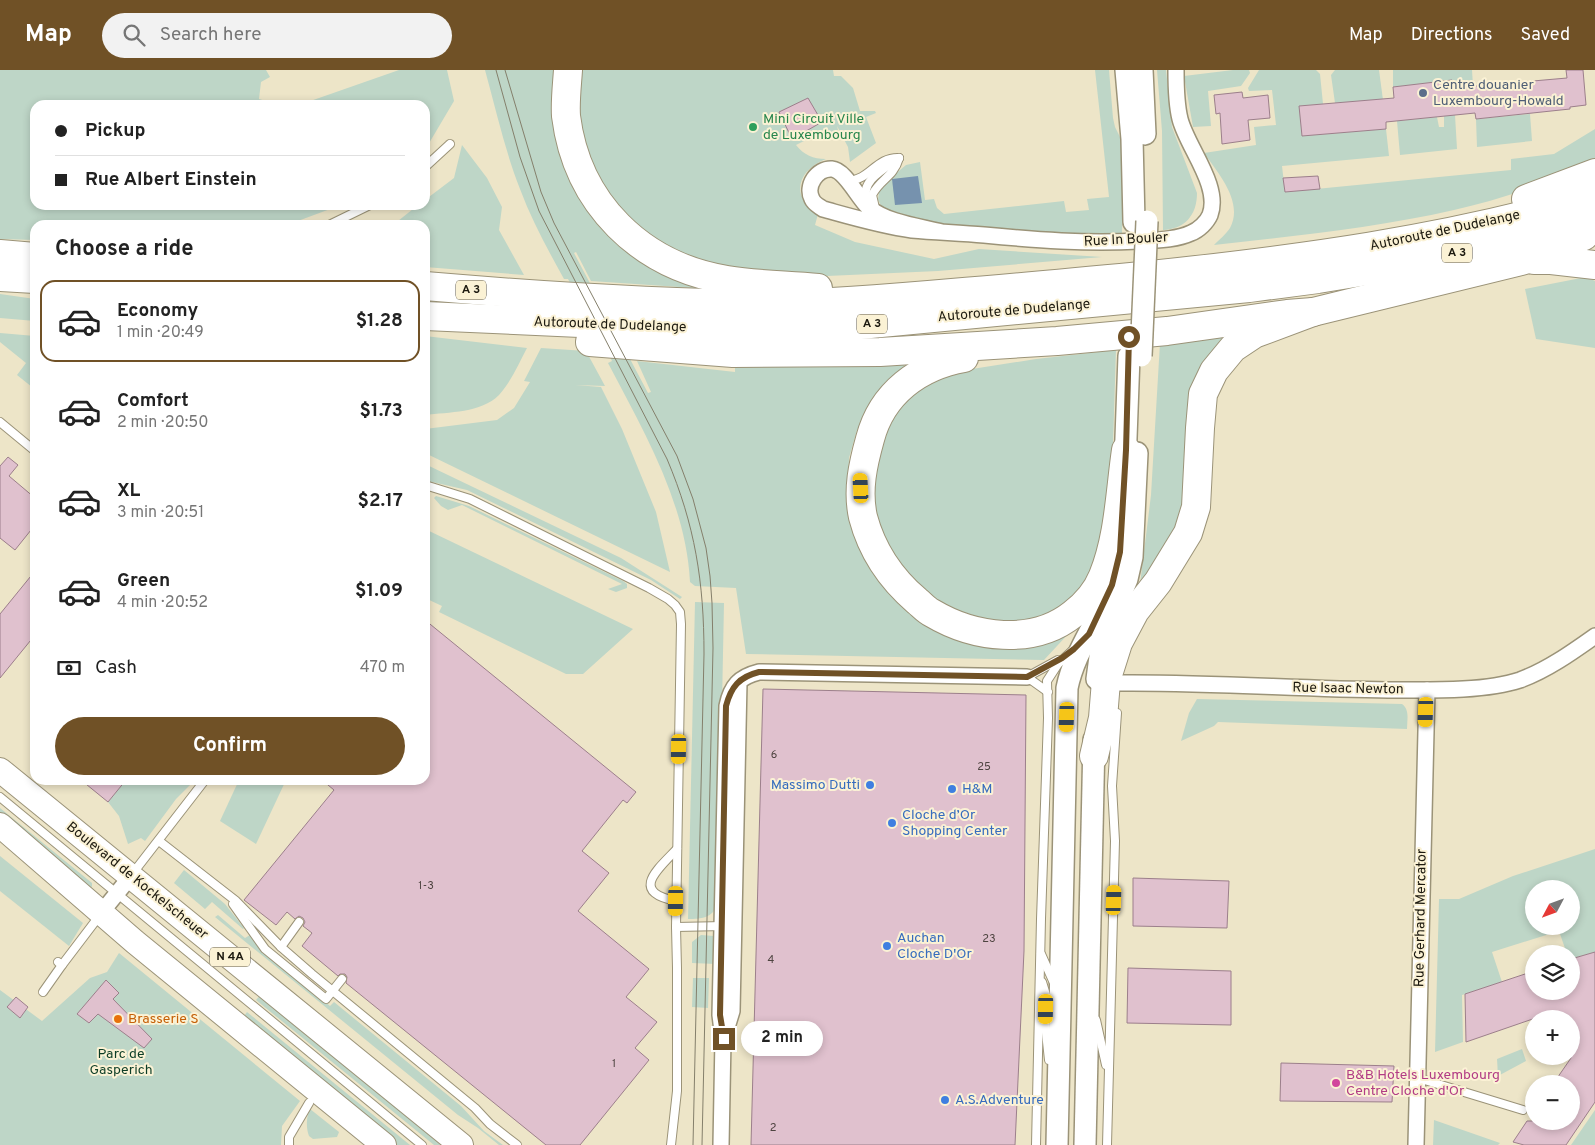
<!DOCTYPE html>
<meta charset="utf-8">
<style>
body{margin:0;font-family:Overpass,sans-serif;background:#f2f2f2;color:#222;height:100vh;display:flex;flex-direction:column;font-size:19px;white-space:nowrap}
*{box-sizing:border-box;margin:0}
p{font-size:16px;color:#767676}
.icon{flex:none;width:28px;height:28px;fill:none;stroke:currentColor;stroke-width:2;stroke-linecap:round;stroke-linejoin:round}
.map{position:relative;flex:1;overflow:hidden}
.panel{position:absolute;left:30px;top:150px;width:400px;height:565px;display:flex;flex-direction:column;background:#fff;border-radius:15px;box-shadow:0 2px 8px #0003}
.panel>*{flex:none}
.guide{position:absolute;left:30px;top:30px;width:400px;height:110px;border-radius:15px;box-shadow:0 2px 8px #0003;display:grid;align-content:center;height:110px;padding:0 25px;background:#fff}
.needle{width:32px;rotate:229deg}
.controls{position:absolute;left:1525px;top:810px;display:grid;gap:10px}
.controls a{display:grid;place-items:center;width:55px;height:55px;border-radius:50%;background:#fff;box-shadow:0 2px 8px #0003;font-size:25px}
.end{position:absolute;width:22px;height:22px;margin:-11px;border:6px solid #705126;background:#fff;box-shadow:0 0 0 2px #fff}
.from{border-radius:50%}
.bubble{position:absolute;height:35px;border-radius:18px;background:#fff;box-shadow:0 2px 8px #0003;font-size:16px;font-weight:700;line-height:35px;text-align:center}
.car{position:absolute;width:15px;height:30px;margin:-15px -8px;border-radius:6px;box-shadow:0 0 4px 1px #0007;background:linear-gradient(#f5c518 24%,#345 0 40%,#f5c518 0 76%,#345 0 86%,#f5c518 0)}
.guide b{display:flex;align-items:center;gap:18px;height:48px;font-size:19px}
.guide b+b{border-top:1px solid #e0e0e0}
.guide i{width:12px;height:12px;background:#222}
ul{padding:0;list-style:none}
li{display:flex;align-items:center;gap:15px;height:82px;margin:0 10px 8px;padding:0 15px;border:2px solid transparent;border-radius:15px}
li div{flex:1}
li b{display:block;font-size:19px}
li em{font-style:normal;font-weight:700}
li.active{border-color:#705126}
li>.icon{width:45px;height:45px;stroke-width:1.5}
h2{padding:0 25px;font-size:22px;line-height:60px}
.pay{display:flex;align-items:center;gap:12px;height:55px;padding:0 25px;font-size:19px}
.pay p{margin-inline-start:auto}
.button{display:flex;gap:10px;margin-top:auto;padding:10px 25px}
.button a{flex:1;height:58px;border-radius:30px;background:#705126;color:#fff;font-size:20px;font-weight:700;line-height:58px;text-align:center}
header{display:flex;align-items:center;gap:30px;box-sizing:border-box;height:70px;padding:0 25px;background:#705126;color:#fff}
header strong{font-size:24px}
nav{display:flex;gap:28px;margin-inline-start:auto;font-size:18px}
.search{width:350px;height:45px;background:#f2f2f2;display:flex;align-items:center;gap:12px;box-sizing:border-box;padding:0 18px;border-radius:28px;color:#767676;font-size:19px}
.map>svg:first-child{display:block}
</style>
<header>
<strong>Map</strong>
<div class="search"><svg class="icon" aria-label="search" viewBox="0 0 24 24"><circle cx="10" cy="10" r="6"/><path d="M15 15l6 6"/></svg>Search here</div>
<nav><a>Map</a><a>Directions</a><a>Saved</a></nav>
</header>
<div class="map">
<svg width="1595" height="1075" viewBox="0 0 1595 1075">
<rect width="100%" height="100%" fill="#ede5c8"/>
<g fill="#bed6c7" fill-rule="evenodd">
<path d="M0,0H266L270,7L261,12L259,29L279,35H35V135H341L287,155H35V170L0,169Z"/>
<path d="M399,0H447L454,31L425,80V35H299Z"/>
<path d="M485,0H559L569,94L694,210V218L591,211L576,182L574,183L648,323L651,322L637,291L735,302V292H905L904,300L873,330L857,360L849,388L848,417L852,448L949,560L1083,548L1044,590L746,584L736,518L695,516L690,512C686,433 644,362 608,293L612,291L568,209H564C548,180 532,151 520,119C505,81 496,40 485,0Z"/>
<path d="M578,0H833L834,6H841L853,18L860,41H875L876,43L866,47L876,73L850,92L848,77L837,56L839,64L829,68L824,61L796,75C804,85 813,89 826,89C798,100 789,126 818,144L815,155L855,172L934,189L979,179L1102,187L938,201L827,206L761,204L684,188L635,160L596,109L579,57Z"/>
<path d="M1095,0H1109L1113,48L1115,57L1123,73V79L1122,165C1082,165 1042,163 1002,160C962,156 923,153 884,141L878,130L879,121L888,110L906,95L920,92L925,130L934,129L937,138L944,144L1064,131L1066,142L1089,140L1087,129L1109,127Z"/>
<path d="M1157,0H1166L1172,57L1197,123C1197,145 1185,159 1163,160L1162,61Z"/>
<path d="M1233,0H1249L1250,3L1241,16L1208,21L1211,56L1193,57L1184,6Z"/>
<path d="M1259,0H1316L1320,4L1323,34L1300,36L1302,66L1386,59L1389,86L1282,96L1285,122L1511,100V89L1554,84L1595,59V94C1549,112 1503,129 1454,140C1375,158 1294,166 1214,175C1219,170 1226,164 1230,158C1244,132 1218,103 1204,83L1256,75L1254,57L1276,55L1272,20L1249,21L1248,18Z"/>
<path d="M1335,0H1379L1383,30L1335,33L1331,5Z"/>
<path d="M1393,0H1472L1473,16L1453,18L1452,10L1393,17Z"/>
<path d="M1530,44L1532,71L1477,77L1476,49Z"/>
<path d="M1455,45L1457,79L1400,85L1397,51L1437,47L1439,57H1444V46Z"/>
<path d="M462,75L487,108L502,137L499,160L524,205L425,197V155H393L418,135H425V130L454,108Z"/>
<path d="M1586,207L1595,211V278L1536,269L1525,219Z"/>
<path d="M0,224L35,229V251L0,248Z"/>
<path d="M1256,254L1225,273L1182,451L1139,522L1151,425L1160,273Z"/>
<path d="M0,263L35,266V313L32,317L17,305L26,293L0,272Z"/>
<path d="M425,266L527,278C519,293 511,312 499,325C481,343 449,342 425,345Z"/>
<path d="M541,278L586,281L605,316L575,315L601,317L622,359L656,442L670,502L425,383V359L497,350L514,338L530,312L524,311Z"/>
<path d="M1116,280L1111,438L1106,473L1077,531L1034,554L971,550L928,528L884,474L873,436L874,397L882,367L897,338L921,315L953,302L1036,289Z"/>
<path d="M425,394L621,488L682,527L680,529L651,510L467,420L428,411L425,409Z"/>
<path d="M436,426L469,436L623,511L627,514V518L616,522L608,519L622,514L462,435L448,440L441,436L434,428Z"/>
<path d="M425,459L633,559L583,604H566L439,542L442,536L425,528Z"/>
<path d="M695,532L724,533L718,835C711,848 702,849 688,849Z"/>
<path d="M1197,629L1402,634C1410,640 1407,650 1407,659L1218,652L1214,656L1181,671L1189,643Z"/>
<path d="M126,710H195L176,729L145,771L141,768L128,774L119,746L108,732Z"/>
<path d="M239,710H286L256,774L220,751Z"/>
<path d="M0,738L92,813V817L87,815L0,743Z"/>
<path d="M1595,779V882L1571,889V884H1567L1559,861L1492,882L1502,912L1462,925L1463,972L1435,982L1439,829H1459L1513,806ZM1534,819H1571V856H1534Z"/>
<path d="M0,786L83,853L69,876L0,821Z"/>
<path d="M184,800L225,834L244,858L243,859L212,832L205,839L174,813Z"/>
<path d="M218,845L245,868L250,865L263,881L330,936L334,932L461,1036L484,1061L503,1075H499L478,1058L458,1045L215,847Z"/>
<path d="M701,865L714,866L717,868L716,894L692,893V872Z"/>
<path d="M119,883L300,1031L282,1056L281,1075H0V920L42,951L90,908L107,902Z"/>
<path d="M693,908H709L708,938L692,937Z"/>
<path d="M263,922L449,1075H434L256,930Z"/>
<path d="M247,942L410,1075H395L241,950Z"/>
<path d="M1522,979L1526,991L1498,1006L1497,989Z"/>
<path d="M310,1039L339,1062L337,1067L313,1069L309,1066C306,1059 306,1046 310,1039Z"/>
<path d="M1595,1040V1075H1571Z"/>
<path d="M1434,1050L1500,1073L1498,1075H1433Z"/>
</g>
<path fill="#7692ae" d="M918,106L922,133L895,135L892,109Z"/>
<g fill="#e0c1ce" stroke="#9c7f8b">
<path d="M1566,0H1583L1586,35L1570,37V39L1476,49L1475,43L1386,52V59L1302,66L1299,36L1394,28L1393,17L1452,10L1453,18L1567,8Z"/>
<path d="M1242,22L1243,28L1268,25L1270,48L1248,50L1250,70L1222,74L1220,43L1216,44L1214,25Z"/>
<path d="M808,28L822,52L792,69L779,42Z"/>
<path d="M1318,106L1320,119L1285,122L1283,108Z"/>
<path d="M8,387L18,395L9,406L35,428V455L15,480L0,468V396Z"/>
<path d="M35,501V565L0,608V544Z"/>
<path d="M425,550L636,722L627,733L623,730L582,781L609,803L578,841L649,899L626,927L657,952L635,978L649,990L580,1075H546L346,913L347,907L345,904H340L338,906L302,876L312,863L303,856L305,852L303,848L299,846L295,849L287,842L276,855L244,830L334,720L322,710H425Z"/>
<path d="M763,619L1026,625L1024,881L1015,1075H751Z"/>
<path d="M81,710H126L108,732Z"/>
<path d="M1133,808L1229,811L1227,858L1133,856Z"/>
<path d="M1595,882V1032L1566,1075H1524L1513,1072L1527,1051H1571V1014H1553L1571,988V949H1556L1553,942L1466,972L1465,924L1534,901V921H1571V889Z"/>
<path d="M1128,898L1231,901V955L1127,953Z"/>
<path d="M106,910L119,923L113,929L152,969L144,978L98,944L89,953L77,944Z"/>
<path d="M16,927L28,937L20,948L7,937Z"/>
<path d="M1281,993L1394,996L1392,1032L1280,1031Z"/>
</g>
<g fill="none" stroke-linecap="round" stroke-linejoin="round">
<g stroke="#9b9378" stroke-width="10">
<g id="service">
<path d="M425,97L450,74"/>
<path d="M848,111C870,110 876,87 899,88"/>
<path d="M867,130C859,111 886,98 899,88"/>
<path d="M875,138L872,125C881,108 893,108 899,88"/>
<path d="M329,155L370,135"/>
<path d="M0,352L35,381"/>
<path d="M425,415L470,429L649,518L668,529L675,535L680,542L681,554L676,857L677,898V1021L671,1075"/>
<path d="M1048,622L1027,607L1058,590"/>
<path d="M0,727L422,1075"/>
<path d="M159,771L236,831L281,877L312,904L475,1038L490,1054L517,1075"/>
<path d="M133,803L205,710"/>
<path d="M676,831C629,822 658,799 677,779"/>
<path d="M233,834L265,879L326,929L342,909"/>
<path d="M676,857L724,856"/>
<path d="M281,877L299,852"/>
<path d="M1041,884L1054,913"/>
<path d="M58,892L62,895L100,845"/>
<path d="M1042,912L1046,925L1045,953L1049,990"/>
<path d="M43,922L62,895"/>
<path d="M1096,950L1106,995"/>
<path d="M1418,1008L1523,1040"/>
<path d="M289,1075V1067L309,1033"/>
<path d="M1036,1075L1041,849L1048,648L1047,611L1058,594L1073,580"/>
<path d="M1107,1075L1115,771L1112,716L1117,643"/>
</g>
</g>
<g stroke="#9b9378" stroke-width="18">
<g id="minor">
<path d="M942,162C918,156 888,153 868,137C858,128 845,100 832,99C817,98 805,116 812,129C814,134 819,136 823,139C852,147 882,156 912,160C936,162 960,163 984,165C1036,170 1086,174 1139,171C1156,170 1176,170 1191,163C1199,160 1207,152 1210,145C1221,116 1187,77 1180,49C1176,33 1176,16 1176,0"/>
<path d="M1119,613C1209,612 1298,619 1388,620C1426,620 1484,622 1520,610C1547,600 1571,583 1595,566"/>
<path d="M101,843L131,806"/>
<path d="M725,964L732,941L739,612"/>
<path d="M721,1075L723,969L720,945L727,636C731,616 739,607 759,602L1027,607"/>
<path d="M1416,1075L1427,620"/>
</g>
</g>
<g stroke="#9b9378" stroke-width="24">
<g id="secondary">
<path d="M1126,0L1132,69L1134,152"/>
<path d="M1142,0L1145,64"/>
<path d="M1125,395L1129,286"/>
<path d="M1097,609L1103,565L1127,509L1132,487L1137,383"/>
<path d="M1057,1075L1067,618C1075,578 1103,547 1114,507"/>
<path d="M1085,1075L1094,670"/>
</g>
</g>
<g stroke="#9b9378" stroke-width="26">
<g id="primary">
<path d="M0,700L461,1075"/>
<path d="M0,755L135,872L384,1075"/>
</g>
</g>
<g stroke="#9b9378" stroke-width="30">
<g id="motorway">
<path d="M568,0C567,15 565,31 566,46C577,134 641,196 727,210C757,215 788,215 818,218"/>
<path d="M1526,129L1595,103"/>
<path d="M0,184L35,187"/>
<path d="M1534,190H1551L1595,195"/>
<path d="M0,207L35,209"/>
<path d="M425,216C543,226 662,234 780,234C837,233 895,228 952,223C1015,218 1078,212 1141,206C1294,190 1447,170 1595,126"/>
<path d="M425,246L712,259L860,255L1249,218L1318,209L1379,199L1491,176L1595,148"/>
<path d="M590,272L733,283L880,282L1057,271L1167,261L1287,244L1313,242"/>
<path d="M964,288C919,296 882,323 870,369C863,394 857,420 863,447C872,481 890,508 917,531C922,535 926,540 932,543C974,568 1033,576 1073,544C1086,534 1097,521 1103,506C1119,467 1120,421 1126,380"/>
<path d="M1094,686L1103,648L1106,611L1118,573L1135,541L1158,512L1188,463L1196,437L1200,358L1203,324L1214,301L1233,278L1254,264L1313,242L1525,190L1584,166"/>
</g>
</g>
<use href="#service" stroke="#fff" stroke-width="8"/>
<use href="#minor" stroke="#fff" stroke-width="15"/>
<use href="#secondary" stroke="#fff" stroke-width="21"/>
<use href="#primary" stroke="#fff" stroke-width="24"/>
<use href="#motorway" stroke="#fff" stroke-width="28"/>
<g stroke="#847f6b" stroke-width="1">
<path d="M496,0L520,87L539,141L667,389C695,455 704,512 704,584L693,1075"/>
<path d="M505,0L541,122L554,153L677,386L693,429L706,478L710,506L712,533L713,578L702,1075"/>
</g>
<g stroke="#9b9378" stroke-width="24" stroke-linecap="butt">
<path id="secondary-bridge" d="M1141,286L1147,151"/>
</g>
<use href="#secondary-bridge" stroke="#fff" stroke-width="21"/>
</g>
<g fill="none" stroke-linecap="round" stroke-linejoin="round">
<path stroke="#705126" stroke-width="6" d="M724,969L720,945L726,636C731,617 739,607 759,602L1027,607L1062,588L1074,579L1089,564L1112,515L1120,482L1126,380L1129,267"/>
</g>
<circle fill="#5c6f8a" stroke="#fbf2d5" stroke-width="2" cx="1423" cy="23" r="5"/>
<circle fill="#2e9e5b" stroke="#fbf2d5" stroke-width="2" cx="753" cy="57" r="5"/>
<g fill="#3f7fe0" stroke="#fbf2d5" stroke-width="2">
<circle cx="870" cy="715" r="5"/>
<circle cx="952" cy="719" r="5"/>
<circle cx="892" cy="753" r="5"/>
<circle cx="887" cy="876" r="5"/>
<circle cx="945" cy="1030" r="5"/>
</g>
<circle fill="#e8710a" stroke="#fbf2d5" stroke-width="2" cx="118" cy="949" r="5"/>
<circle fill="#d1479c" stroke="#fbf2d5" stroke-width="2" cx="1336" cy="1013" r="5"/>
<g text-anchor="middle" dominant-baseline="central" stroke-width="4" stroke-linejoin="round" paint-order="stroke">
<g font-size="11" fill="#4e4440">
<text x="774" y="685">6</text>
<text x="984" y="697">25</text>
<text x="426" y="816">1-3</text>
<text x="989" y="869">23</text>
<text x="771" y="890">4</text>
<text x="614" y="994">1</text>
<text x="773" y="1058">2</text>
</g>
<g fill="#fbf2d5" stroke="#605b4b" stroke-width="1">
<rect x="1442" y="173.5" width="30" height="19" rx="4"/>
<rect x="456" y="210.5" width="30" height="19" rx="4"/>
<rect x="857" y="244.5" width="30" height="19" rx="4"/>
<rect x="210" y="877.5" width="40" height="19" rx="4"/>
</g>
<g font-size="12" font-weight="bold" fill="#1d1a10">
<text x="1457" y="183">A 3</text>
<text x="471" y="220">A 3</text>
<text x="872" y="254">A 3</text>
<text x="230" y="887">N 4A</text>
</g>
<g font-size="14" fill="#4e5e75" stroke="#fbf2d5" text-anchor="start">
<text x="1433" y="15">Centre douanier<tspan x="1433" dy="16">Luxembourg-Howald</tspan></text>
</g>
<g font-size="14" fill="#27864d" stroke="#fbf2d5" text-anchor="start">
<text x="763" y="49">Mini Circuit Ville<tspan x="763" dy="16">de Luxembourg</tspan></text>
</g>
<g font-size="14" fill="#1d1a10" stroke="#fbf2d5">
<text transform="translate(1445 161) rotate(-12)">Autoroute de Dudelange</text>
<text transform="translate(1126 170) rotate(-3)">Rue In Bouler</text>
<text transform="translate(1014 241) rotate(-5)">Autoroute de Dudelange</text>
<text transform="translate(610 255) rotate(2)">Autoroute de Dudelange</text>
<text transform="translate(1348 619) rotate(1)">Rue Isaac Newton</text>
<text transform="translate(137 811) rotate(39)">Boulevard de Kockelscheuer</text>
<text transform="translate(1421 848) rotate(-89)">Rue Gerhard Mercator</text>
</g>
<g font-size="14" fill="#366cbe" stroke="#fbf2d5" text-anchor="start">
<text x="860" y="715" text-anchor="end">Massimo Dutti</text>
<text x="962" y="719">H&amp;M</text>
<text x="902" y="745">Cloche d’Or<tspan x="902" dy="16">Shopping Center</tspan></text>
<text x="897" y="868">Auchan<tspan x="897" dy="16">Cloche D'Or</tspan></text>
<text x="955" y="1030">A.S.Adventure</text>
</g>
<g font-size="14" fill="#c56008" stroke="#fbf2d5" text-anchor="start">
<text x="128" y="949">Brasserie S</text>
</g>
<g font-size="14" fill="#0c3d26" stroke="#fbf2d5">
<text x="121" y="984">Parc de<tspan x="121" dy="16">Gasperich</tspan></text>
</g>
<g font-size="14" fill="#b23c85" stroke="#fbf2d5" text-anchor="start">
<text x="1346" y="1005">B&amp;B Hotels Luxembourg<tspan x="1346" dy="16">Centre Cloche d'Or</tspan></text>
</g>
</g>
</svg>
<div class="controls">
<a><svg class="needle" viewBox="-14 -14 28 28"><path d="M0-13l5 13h-10z" fill="#e53935"/><path d="M0 13l5-13h-10z" fill="#767676"/></svg></a>
<a><svg class="icon" aria-label="layers" viewBox="0 0 24 24"><path d="M12 4l9 5-9 5-9-5zM3 14l9 5 9-5"/></svg></a>
<a>+</a>
<a>−</a>
</div>
<i class="end from" style="left:1129px;top:267px"></i>
<i class="end" style="left:724px;top:969px"></i>
<div class="bubble" style="left:741px;top:951px;width:82px">2 min</div>
<i class="car" style="left:861px;top:418px;rotate:357deg"></i>
<i class="car" style="left:1426px;top:642px;rotate:182deg"></i>
<i class="car" style="left:1067px;top:647px;rotate:182deg"></i>
<i class="car" style="left:679px;top:679px;rotate:181deg"></i>
<i class="car" style="left:1114px;top:830px;rotate:2deg"></i>
<i class="car" style="left:676px;top:831px;rotate:181deg"></i>
<i class="car" style="left:1046px;top:939px;rotate:181deg"></i>
<div class="guide">
<b><i class="from"></i>Pickup</b>
<b><i></i>Rue Albert Einstein</b>
</div>
<section class="panel">
<h2>Choose a ride</h2>
<ul>
<li class="active"><svg class="icon" aria-label="car" viewBox="0 0 24 24"><path d="M5 17H2v-5l4-1 3-4h7l3 4 3 1v5h-3M9 17h6M6 11h13"/><circle cx="7" cy="17" r="2"/><circle cx="17" cy="17" r="2"/></svg><div><b>Economy</b><p>1 min · 20:49</p></div><em>$1.28</em></li>
<li><svg class="icon" aria-label="car" viewBox="0 0 24 24"><path d="M5 17H2v-5l4-1 3-4h7l3 4 3 1v5h-3M9 17h6M6 11h13"/><circle cx="7" cy="17" r="2"/><circle cx="17" cy="17" r="2"/></svg><div><b>Comfort</b><p>2 min · 20:50</p></div><em>$1.73</em></li>
<li><svg class="icon" aria-label="car" viewBox="0 0 24 24"><path d="M5 17H2v-5l4-1 3-4h7l3 4 3 1v5h-3M9 17h6M6 11h13"/><circle cx="7" cy="17" r="2"/><circle cx="17" cy="17" r="2"/></svg><div><b>XL</b><p>3 min · 20:51</p></div><em>$2.17</em></li>
<li><svg class="icon" aria-label="car" viewBox="0 0 24 24"><path d="M5 17H2v-5l4-1 3-4h7l3 4 3 1v5h-3M9 17h6M6 11h13"/><circle cx="7" cy="17" r="2"/><circle cx="17" cy="17" r="2"/></svg><div><b>Green</b><p>4 min · 20:52</p></div><em>$1.09</em></li>
</ul>
<div class="pay"><svg class="icon" aria-label="cash" viewBox="0 0 24 24"><path d="M3 7h18v10H3z"/><circle cx="12" cy="12" r="2"/></svg>Cash<p>470 m</p></div>
<div class="button"><a>Confirm</a></div>
</section>
</div>
